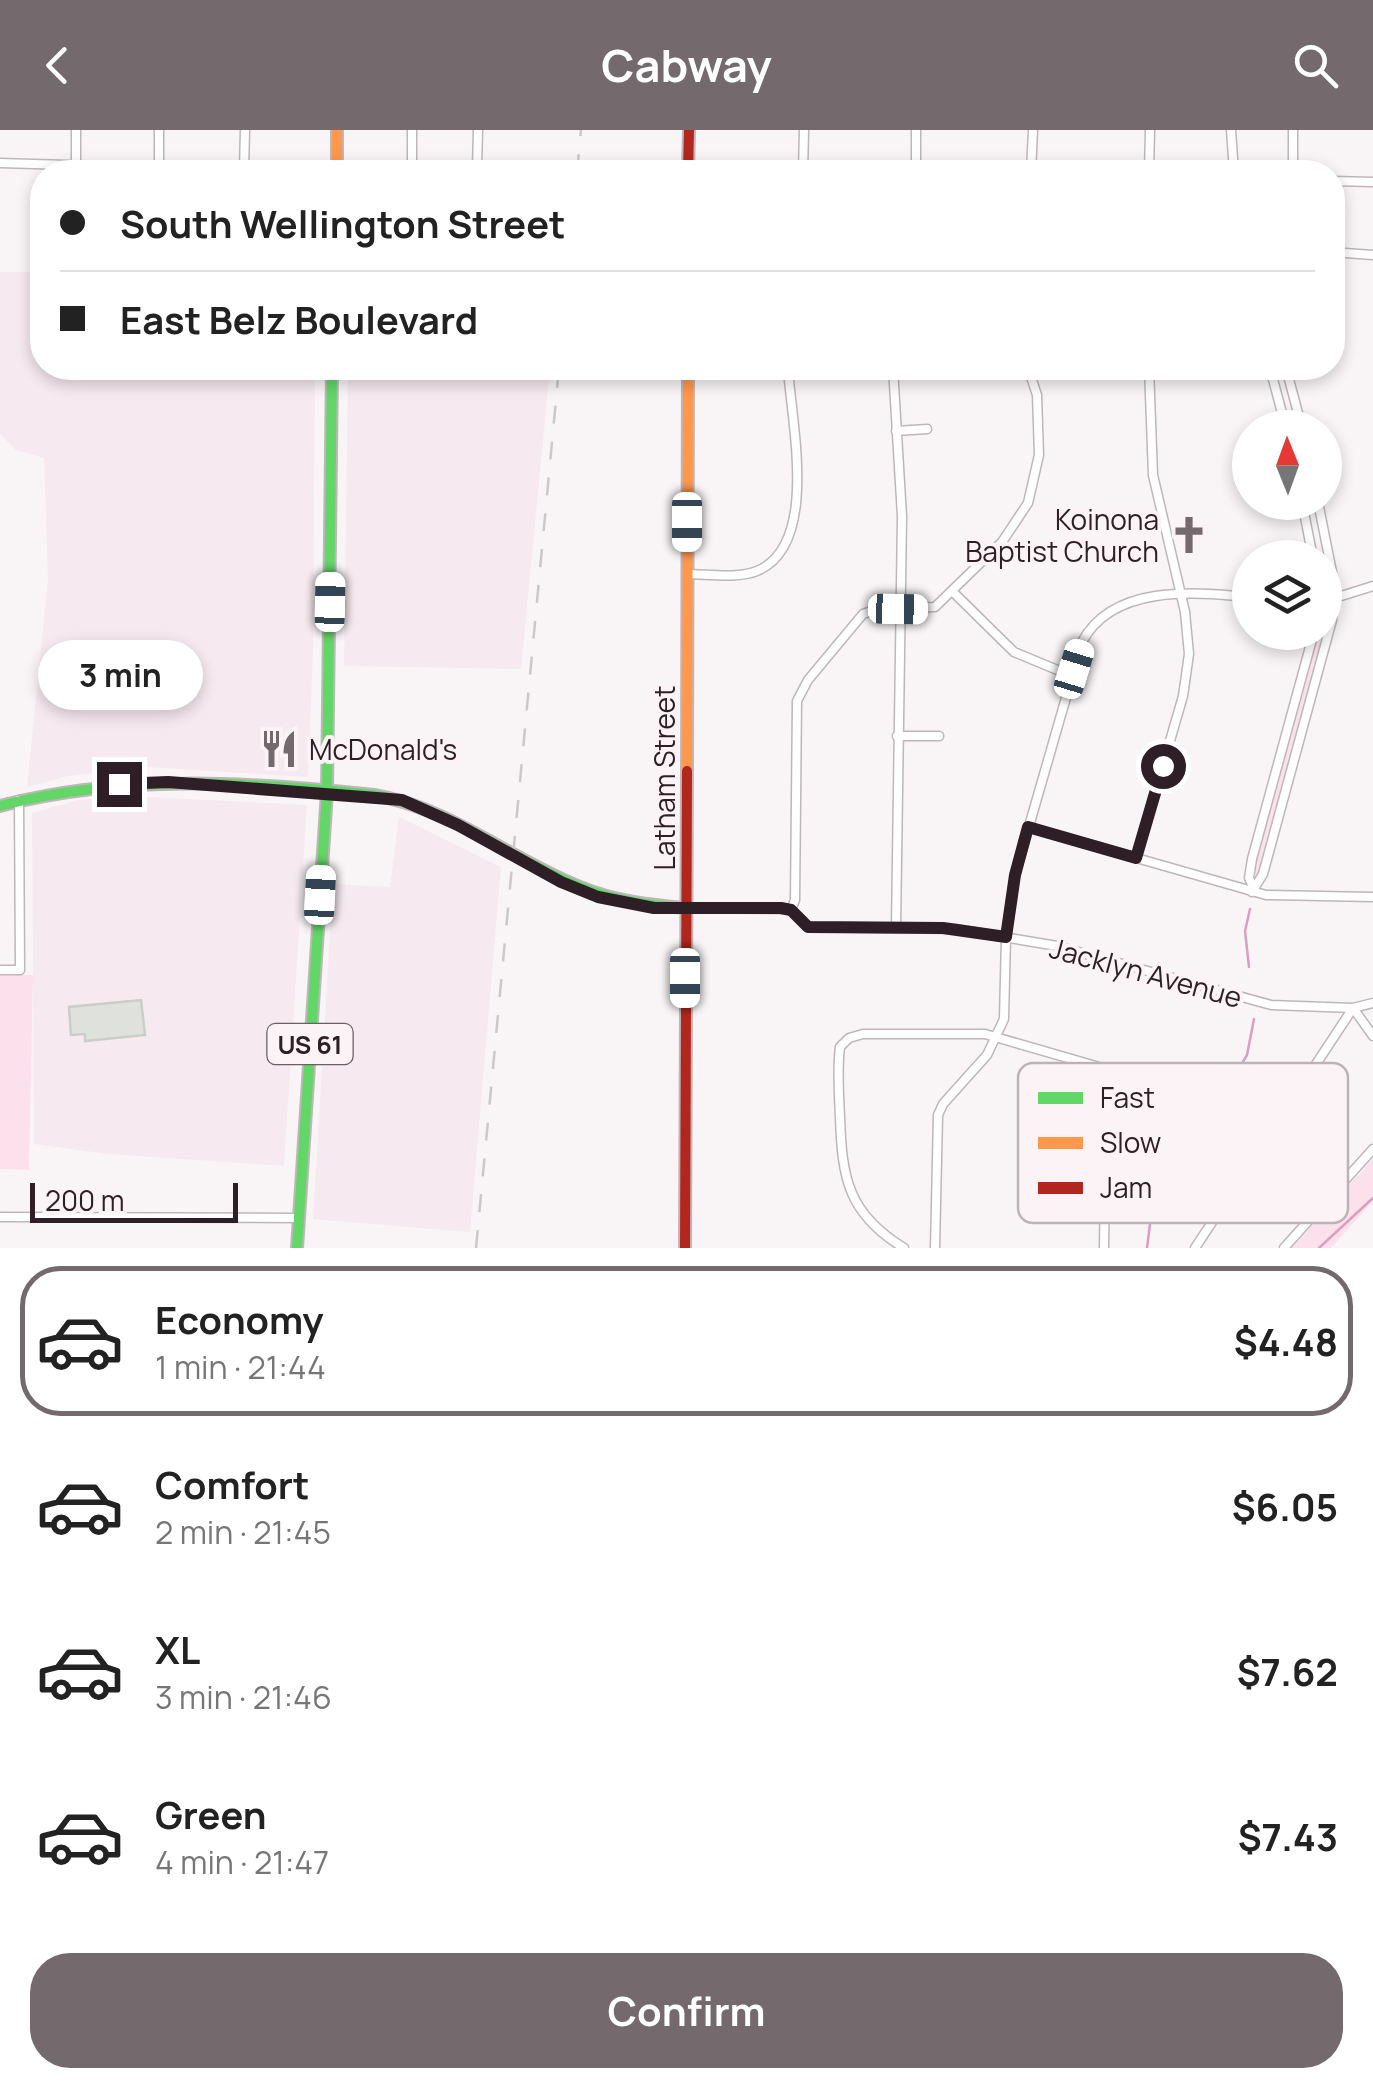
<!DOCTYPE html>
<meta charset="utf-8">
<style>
body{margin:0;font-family:Manrope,sans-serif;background:#f6f6f6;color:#222;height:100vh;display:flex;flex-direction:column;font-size:38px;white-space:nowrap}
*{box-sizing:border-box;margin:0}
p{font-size:32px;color:#767676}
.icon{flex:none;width:55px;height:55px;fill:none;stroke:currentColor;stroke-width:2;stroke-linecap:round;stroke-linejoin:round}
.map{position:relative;height:1118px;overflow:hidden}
.panel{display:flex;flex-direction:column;background:#fff;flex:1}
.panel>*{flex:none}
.banner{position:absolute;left:30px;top:30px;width:1315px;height:220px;border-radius:40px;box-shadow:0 5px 15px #0003;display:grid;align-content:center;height:220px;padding:0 30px;background:#fff}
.needle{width:65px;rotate:359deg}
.tools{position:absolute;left:1232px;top:280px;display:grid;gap:20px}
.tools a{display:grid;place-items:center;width:110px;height:110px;border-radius:50%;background:#fff;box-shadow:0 5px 15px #0003;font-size:50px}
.scale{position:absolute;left:30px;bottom:25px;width:208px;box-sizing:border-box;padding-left:10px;border:5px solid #2d1f25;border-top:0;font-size:28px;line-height:35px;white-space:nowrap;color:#2d1f25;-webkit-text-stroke:8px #fbf3f6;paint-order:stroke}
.end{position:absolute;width:45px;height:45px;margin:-22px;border:12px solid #2d1f25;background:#fff;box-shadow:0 0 0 5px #fff}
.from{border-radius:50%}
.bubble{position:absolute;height:70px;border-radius:35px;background:#fff;box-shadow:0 5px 15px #0003;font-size:32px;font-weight:700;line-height:70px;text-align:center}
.car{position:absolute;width:30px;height:60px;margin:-30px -15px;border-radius:12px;box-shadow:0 0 8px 2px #0007;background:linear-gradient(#fff 24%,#345 0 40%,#fff 0 76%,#345 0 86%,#fff 0)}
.banner b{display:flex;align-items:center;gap:35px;height:95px;font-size:38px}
.banner b+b{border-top:2px solid #e0e0e0}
.banner i{width:25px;height:25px;background:#222}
ul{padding:18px 0 0;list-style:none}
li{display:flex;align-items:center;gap:30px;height:150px;margin:0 20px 15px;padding:0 10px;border:5px solid transparent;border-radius:40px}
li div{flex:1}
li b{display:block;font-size:38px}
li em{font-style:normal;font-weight:700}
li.current{border-color:#746a6e}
li>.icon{width:90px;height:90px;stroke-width:1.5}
.button{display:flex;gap:20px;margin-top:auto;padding:20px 30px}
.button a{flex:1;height:115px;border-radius:40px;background:#746a6e;color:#fff;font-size:40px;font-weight:700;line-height:115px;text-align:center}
header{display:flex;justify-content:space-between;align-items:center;height:130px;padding:0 30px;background:#746a6e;color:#fff;font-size:45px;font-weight:700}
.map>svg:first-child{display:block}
</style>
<header><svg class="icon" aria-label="back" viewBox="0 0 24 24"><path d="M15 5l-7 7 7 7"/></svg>Cabway<svg class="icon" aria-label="search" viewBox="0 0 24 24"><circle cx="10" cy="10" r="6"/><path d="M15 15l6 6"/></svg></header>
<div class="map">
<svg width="1373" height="1118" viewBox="0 0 1373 1118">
<rect width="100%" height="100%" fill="#f9f5f7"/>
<g fill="#f6e9ef">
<path d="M0,142H42V238H315L313,520L308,647L147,637L68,646L27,657L48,449L44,328L16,320L0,304Z"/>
<path d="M348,238H550L521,539L344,536Z"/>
<path d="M131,666L307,675L284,1036L109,1024L34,1014L32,683L78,670Z"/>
<path d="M399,687L501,737L470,1102L313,1089L333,754L390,757Z"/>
</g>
<g fill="#fce1ed">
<path d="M1326,488L1329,493L1261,743L1256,746L1252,741L1317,503L1325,502Z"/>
<path d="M0,845H33L29,1040L0,1039Z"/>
<path d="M1373,1029V1071L1331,1118H1292Z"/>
</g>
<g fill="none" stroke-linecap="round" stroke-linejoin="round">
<g stroke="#db9fbc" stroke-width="2.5">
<path d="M1249,837L1245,801L1250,779"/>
<path d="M1215,978L1247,925L1254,889"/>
<path d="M1147,1118L1152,1078L1206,992"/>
<path d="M1319,1118L1373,1068"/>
</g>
</g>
<path fill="#dfe2dc" stroke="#cbcdc8" stroke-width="2.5" d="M141,870L145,905L85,911V904L71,905L69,877Z"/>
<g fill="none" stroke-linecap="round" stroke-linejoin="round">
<g stroke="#bfb6ba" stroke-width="11">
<g id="street">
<path d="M76,0V35"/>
<path d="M1231,0L1234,42"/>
<path d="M0,33L312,42L358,36L560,38"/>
<path d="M412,36V0"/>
<path d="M477,37L478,0"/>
<path d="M159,40V0"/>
<path d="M603,40L653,42"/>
<path d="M244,41L245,0"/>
<path d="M803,42L804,0"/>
<path d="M916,42V0"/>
<path d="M1031,42L1033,0"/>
<path d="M1149,42L1150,0"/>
<path d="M1293,42V0"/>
<path d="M1332,51L1373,52"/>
<path d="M1332,122L1373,125"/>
<path d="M893,238L902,386L896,798"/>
<path d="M1270,238L1286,298"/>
<path d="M1286,238L1302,298"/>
<path d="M896,301L927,299"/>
<path d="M1302,372L1313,428"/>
<path d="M687,444C707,444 738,449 757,441C820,415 791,291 788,238"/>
<path d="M953,462L1014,522L1072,546"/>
<path d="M1325,471L1373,456"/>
<path d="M897,606H939"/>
<path d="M1028,697L1266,765L1373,767"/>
<path d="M1136,728L1183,566L1189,524L1185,482L1153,345L1149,238"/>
<path d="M1253,757L1249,748L1252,729L1314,502"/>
<path d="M1252,762L1263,744L1332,490L1334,452L1318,372"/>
<path d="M686,778L781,779L791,780L808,797L956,799L1057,816L1271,875L1353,878L1373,873"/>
<path d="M791,780L795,770L797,571L808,550L863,484L877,479L935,477L1002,412L1028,373L1039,325L1037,265L1028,238"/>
<path d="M0,840H20L19,670"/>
<path d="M1038,1031C1059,1030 1091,1031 1105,1049L1104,1118"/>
<path d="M0,1087L299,1088"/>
<path d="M904,1118C848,1084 842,1048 840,987C839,963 837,940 840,917L849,908L863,904H985L1151,952L1178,964L1259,1017"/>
<path d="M935,1118L938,985L943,974L987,925L1004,889L1006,807L1015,745L1082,512C1113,454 1194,462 1250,467"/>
<path d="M1195,1118L1353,878L1373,906"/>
<path d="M1284,1118L1373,1019"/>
</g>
</g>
<g stroke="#bfb6ba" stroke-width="14">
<g id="fast">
<path d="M0,676C121,644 251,652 374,665C451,678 509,729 580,757C614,771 649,775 686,778"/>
<path d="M297,1118L327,662L332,238"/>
</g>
</g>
<g stroke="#bfb6ba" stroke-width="14">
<g id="slow">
<path d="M337,0V42"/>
<path d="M687,641L688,238"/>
</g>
</g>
<g stroke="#bfb6ba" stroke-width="14">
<g id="jam">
<path d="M688,42L689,0"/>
<path d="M685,1118L687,641"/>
</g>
</g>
<use href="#street" stroke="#fefefe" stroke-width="8"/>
<use href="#fast" stroke="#63d668" stroke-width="10"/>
<use href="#slow" stroke="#ff974d" stroke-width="10"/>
<use href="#jam" stroke="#b3261e" stroke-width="10"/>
<g stroke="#cac8c9" stroke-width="2.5" stroke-dasharray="18 18" stroke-linecap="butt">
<path d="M577,42L581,0"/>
<path d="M476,1118L559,238"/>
</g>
</g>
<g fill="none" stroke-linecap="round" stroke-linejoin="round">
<path stroke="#2d1f25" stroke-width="12" d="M119,654L168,652L402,670L458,695L561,752L598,767L654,778H781L791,780L808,797L943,798L1006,807L1015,745L1028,697L1136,728L1163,636"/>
</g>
<defs>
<g id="church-bare" transform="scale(3)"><path d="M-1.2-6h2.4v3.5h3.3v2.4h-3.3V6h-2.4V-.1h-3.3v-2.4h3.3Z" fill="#746a6e" stroke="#fbf3f6" stroke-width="2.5" paint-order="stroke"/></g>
<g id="restaurant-bare" transform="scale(3)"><path d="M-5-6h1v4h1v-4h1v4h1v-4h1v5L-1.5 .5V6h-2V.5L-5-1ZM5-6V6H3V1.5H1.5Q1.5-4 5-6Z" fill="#746a6e" stroke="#fbf3f6" stroke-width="2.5" paint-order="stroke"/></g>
</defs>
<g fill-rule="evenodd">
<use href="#church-bare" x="1189" y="405"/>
<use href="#restaurant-bare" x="279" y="619"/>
</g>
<g text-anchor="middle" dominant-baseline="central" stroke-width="8" stroke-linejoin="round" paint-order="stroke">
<rect fill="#fbf3f6" stroke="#6b5f64" stroke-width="2.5" x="267.5" y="894" width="85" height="40" rx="8"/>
<g font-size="25" font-weight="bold" fill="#2d1f25">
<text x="310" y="914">US 61</text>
</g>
<g font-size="28" fill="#2d1f25" stroke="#fbf3f6" text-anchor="end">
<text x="1159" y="389">Koinona<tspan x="1159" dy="32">Baptist Church</tspan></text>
<text x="309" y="619" text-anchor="start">McDonald's</text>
</g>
<g font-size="28" fill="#2d1f25" stroke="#fbf3f6">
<text transform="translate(664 648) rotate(-90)">Latham Street</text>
<text transform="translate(1146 842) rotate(15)">Jacklyn Avenue</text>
</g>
</g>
<rect x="1018" y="933" width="330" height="160" rx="15" fill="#fbf3f6" stroke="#bdb3b7" stroke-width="2.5"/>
<rect x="1038" y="962" width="45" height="12" fill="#63d668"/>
<rect x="1038" y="1007" width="45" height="12" fill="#ff974d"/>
<rect x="1038" y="1052" width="45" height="12" fill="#b3261e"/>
<g font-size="28" fill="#2d1f25">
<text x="1100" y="978">Fast</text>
<text x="1100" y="1023">Slow</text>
<text x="1100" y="1068">Jam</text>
</g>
</svg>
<div class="tools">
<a><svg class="needle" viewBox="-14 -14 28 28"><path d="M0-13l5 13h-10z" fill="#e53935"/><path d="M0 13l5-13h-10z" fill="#767676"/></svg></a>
<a><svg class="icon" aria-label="layers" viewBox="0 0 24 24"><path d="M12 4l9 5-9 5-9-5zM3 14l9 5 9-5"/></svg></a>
</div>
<div class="scale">200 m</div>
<i class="end from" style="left:1163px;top:636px"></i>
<i class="end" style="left:119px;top:654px"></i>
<div class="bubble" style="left:38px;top:510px;width:165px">3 min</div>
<i class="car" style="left:687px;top:392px;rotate:180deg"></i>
<i class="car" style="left:330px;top:472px;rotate:1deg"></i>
<i class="car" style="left:898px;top:479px;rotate:91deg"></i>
<i class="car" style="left:1074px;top:539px;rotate:17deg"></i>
<i class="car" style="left:320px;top:765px;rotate:3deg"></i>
<i class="car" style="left:685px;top:848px;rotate:180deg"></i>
<div class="banner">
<b><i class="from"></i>South Wellington Street</b>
<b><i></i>East Belz Boulevard</b>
</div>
</div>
<section class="panel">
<ul>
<li class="current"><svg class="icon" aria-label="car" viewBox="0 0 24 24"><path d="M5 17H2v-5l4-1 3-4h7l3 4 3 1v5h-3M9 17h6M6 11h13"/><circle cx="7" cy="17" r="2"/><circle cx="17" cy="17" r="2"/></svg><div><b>Economy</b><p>1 min · 21:44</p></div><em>$4.48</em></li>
<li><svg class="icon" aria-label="car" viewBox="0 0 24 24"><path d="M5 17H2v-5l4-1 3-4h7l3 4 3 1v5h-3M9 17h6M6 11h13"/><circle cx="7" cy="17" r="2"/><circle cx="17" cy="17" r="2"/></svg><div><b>Comfort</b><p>2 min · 21:45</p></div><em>$6.05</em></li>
<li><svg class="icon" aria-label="car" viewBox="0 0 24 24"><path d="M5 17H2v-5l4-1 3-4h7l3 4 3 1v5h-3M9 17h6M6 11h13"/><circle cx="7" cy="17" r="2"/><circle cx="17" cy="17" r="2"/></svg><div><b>XL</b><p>3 min · 21:46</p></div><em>$7.62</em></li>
<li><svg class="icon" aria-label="car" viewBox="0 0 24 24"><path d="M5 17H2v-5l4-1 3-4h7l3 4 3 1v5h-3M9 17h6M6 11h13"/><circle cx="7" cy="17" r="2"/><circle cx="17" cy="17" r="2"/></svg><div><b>Green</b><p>4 min · 21:47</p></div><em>$7.43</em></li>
</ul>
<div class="button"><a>Confirm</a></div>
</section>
